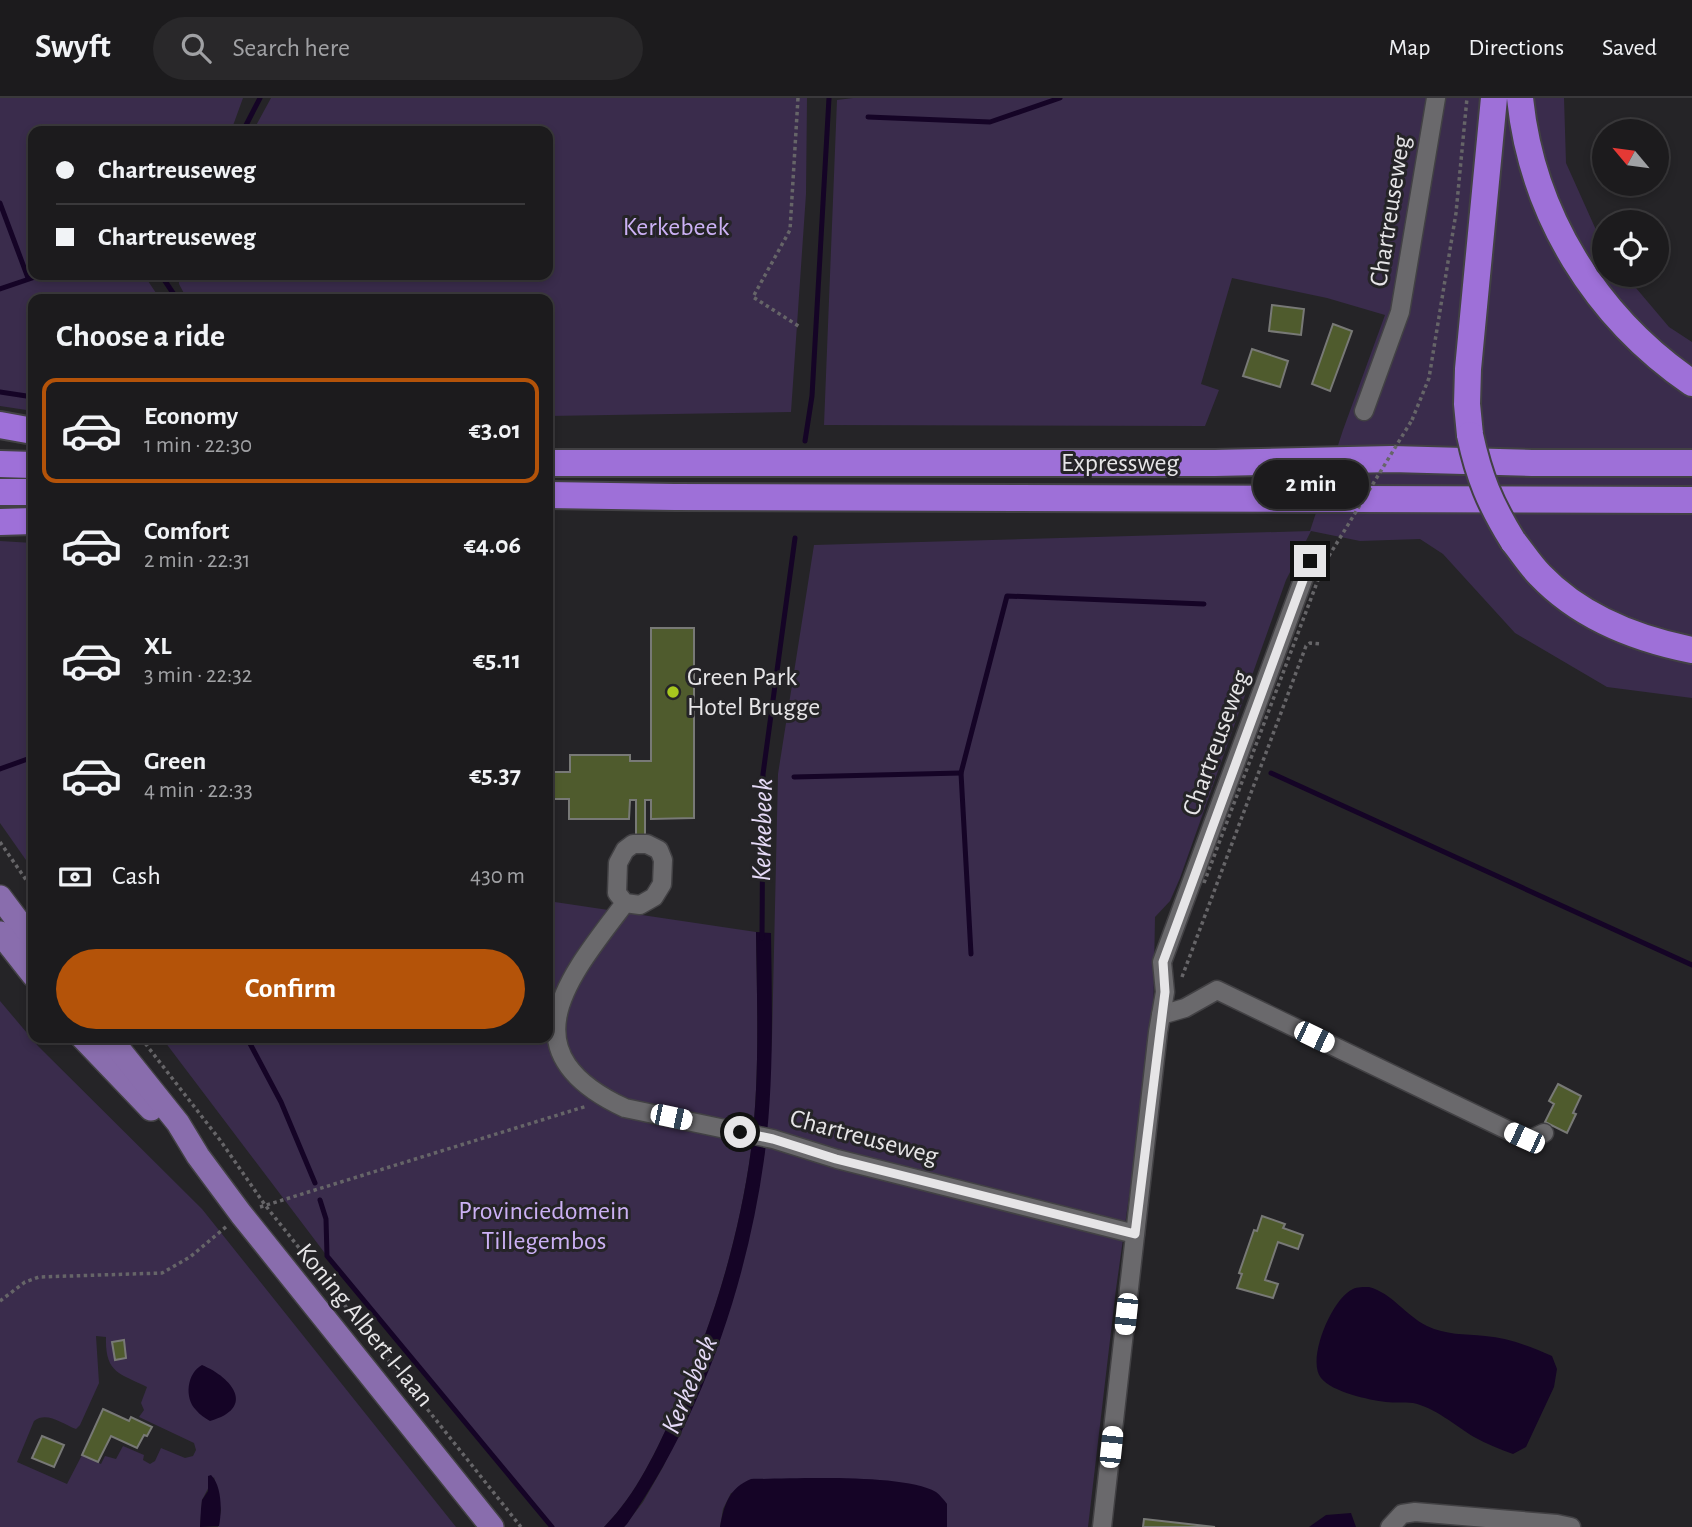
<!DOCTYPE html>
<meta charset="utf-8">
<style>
body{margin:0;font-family:"Alegreya Sans",sans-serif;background:#29282a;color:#f1f3f6;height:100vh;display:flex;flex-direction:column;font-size:26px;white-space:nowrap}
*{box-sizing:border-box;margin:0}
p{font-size:23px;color:#a0a1a4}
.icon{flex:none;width:38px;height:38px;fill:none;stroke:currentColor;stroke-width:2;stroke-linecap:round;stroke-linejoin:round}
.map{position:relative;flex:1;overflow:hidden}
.side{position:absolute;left:28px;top:196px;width:525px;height:749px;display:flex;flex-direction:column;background:#1c1b1d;border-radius:14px;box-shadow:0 4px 10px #0003,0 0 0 2px #3a393b}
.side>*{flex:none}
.top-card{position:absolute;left:28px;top:28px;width:525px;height:154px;border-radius:14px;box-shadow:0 4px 10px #0003,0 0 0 2px #3a393b;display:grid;align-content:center;height:154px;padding:0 28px;background:#1c1b1d}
.needle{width:46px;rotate:299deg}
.buttons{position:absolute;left:1592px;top:21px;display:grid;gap:14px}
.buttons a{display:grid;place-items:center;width:77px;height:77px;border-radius:50%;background:#1c1b1d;box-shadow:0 4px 10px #0003,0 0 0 2px #3a393b;font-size:35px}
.end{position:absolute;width:32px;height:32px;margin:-16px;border:9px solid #e6e5e7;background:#111;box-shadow:0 0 0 4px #111}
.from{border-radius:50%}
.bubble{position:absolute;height:49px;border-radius:24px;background:#1c1b1d;box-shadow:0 4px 10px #0003,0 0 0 2px #3a393b;font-size:23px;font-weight:700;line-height:49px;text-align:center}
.car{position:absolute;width:21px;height:42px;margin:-21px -10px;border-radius:9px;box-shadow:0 0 5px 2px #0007;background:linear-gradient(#fff 24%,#345 0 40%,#fff 0 76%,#345 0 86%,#fff 0)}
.top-card b{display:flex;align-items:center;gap:24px;height:66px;font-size:26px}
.top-card b+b{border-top:2px solid #3a393b}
.top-card i{width:18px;height:18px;background:#f1f3f6}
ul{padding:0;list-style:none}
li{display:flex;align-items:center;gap:21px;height:105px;margin:0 14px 10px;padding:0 14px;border:4px solid transparent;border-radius:14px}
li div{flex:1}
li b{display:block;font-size:26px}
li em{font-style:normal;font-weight:700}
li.current{border-color:#b45309}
li>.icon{width:63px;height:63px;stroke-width:1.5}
h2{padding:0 28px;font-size:32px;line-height:84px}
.pay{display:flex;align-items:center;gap:18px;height:77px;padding:0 28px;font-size:26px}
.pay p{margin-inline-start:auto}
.cta{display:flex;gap:14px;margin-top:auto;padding:14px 28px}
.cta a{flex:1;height:80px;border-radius:42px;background:#b45309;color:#fff;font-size:28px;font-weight:700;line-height:80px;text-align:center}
header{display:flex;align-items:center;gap:42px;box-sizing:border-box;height:98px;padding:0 35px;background:#1c1b1d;border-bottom:2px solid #3a393b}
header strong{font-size:33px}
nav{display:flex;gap:38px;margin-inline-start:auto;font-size:24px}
.search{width:490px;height:63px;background:#29282a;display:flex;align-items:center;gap:18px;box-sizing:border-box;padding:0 24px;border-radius:38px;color:#a0a1a4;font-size:26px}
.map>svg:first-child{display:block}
</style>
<header>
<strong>Swyft</strong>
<div class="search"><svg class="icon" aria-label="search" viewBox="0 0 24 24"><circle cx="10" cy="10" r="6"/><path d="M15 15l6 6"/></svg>Search here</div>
<nav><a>Map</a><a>Directions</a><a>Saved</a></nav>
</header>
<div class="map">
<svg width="1692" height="1429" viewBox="0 0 1692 1429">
<rect width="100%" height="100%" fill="#252427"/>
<g fill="#3a2c4c" fill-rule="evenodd">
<path d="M0,0H243L231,33H33V177H144L160,201H33V313L0,308Z"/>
<path d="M271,0H807L806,96L791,314L548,318V201H187L179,186V177H548V33H253Z"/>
<path d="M853,0H1564L1566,65L1605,152V177H1625L1669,229L1692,244V600L1607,589L1515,535L1443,456L1420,441L1360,443L1311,433L1286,482L1180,780L1170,803L1155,819L1153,928L1116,1191L1088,1429H947V1406L914,1388L884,1383L815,1381L731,1395L723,1411L720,1429H624L643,1404L663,1369L707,1274L735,1192L758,1094L765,1052L772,940L778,676L814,447L1310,433L1343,332L1385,217L1327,200L1232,180L1201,286L1219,292L1205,328L824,327L837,2Z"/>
<path d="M0,443L33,445V772L0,725Z"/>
<path d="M548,803L756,834C757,906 760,980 751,1052C739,1141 712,1229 675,1311C657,1352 636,1397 604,1429H552L327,1158L162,940H548Z"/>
<path d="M0,903L38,948L202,1111L456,1429H218L221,1412L214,1379L202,1402L200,1429H0ZM96,1238L106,1239C105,1275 119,1275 147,1289L141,1305L144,1312L139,1319L194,1345L196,1352L193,1358L185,1360L161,1350L155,1363L150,1366L143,1362L144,1357L123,1348L116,1361L105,1358L101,1366L82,1357L67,1386L17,1364L34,1323C47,1313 62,1326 76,1331L80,1327L99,1285Z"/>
</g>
<g fill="#150426">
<path d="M756,834L771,835C772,908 774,982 765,1054C748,1184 702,1319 627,1426L624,1429H604C636,1397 657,1352 675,1311C712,1229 739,1141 751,1052C760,980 757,906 756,834Z"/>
<path d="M1369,1189C1392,1195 1405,1217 1427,1228C1446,1237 1464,1236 1485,1238C1508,1240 1530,1248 1552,1258L1557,1271L1554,1289L1526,1349L1513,1356C1499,1351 1487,1346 1474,1339C1454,1327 1436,1310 1413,1305C1404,1304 1395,1305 1386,1304C1369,1302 1332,1294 1321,1280C1306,1262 1332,1200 1353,1191C1357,1189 1364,1189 1369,1189Z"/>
<path d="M202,1267C233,1280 256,1310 210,1323C205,1320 200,1317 196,1312C184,1300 187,1275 202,1267Z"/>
<path d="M211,1377C222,1388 222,1413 219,1428L200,1429L201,1411L202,1402L208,1393V1378Z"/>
<path d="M751,1381C793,1381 902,1375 936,1394C940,1397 944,1402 947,1406V1429H720C724,1407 729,1390 751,1381Z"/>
<path d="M1351,1415L1356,1429H1309L1326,1417Z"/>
</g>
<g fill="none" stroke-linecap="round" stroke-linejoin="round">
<g stroke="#150426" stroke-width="5">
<path d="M868,19L990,24L1060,0"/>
<path d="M243,33L260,0"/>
<path d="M0,105L28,180"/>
<path d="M161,177L177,201"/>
<path d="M0,191L41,177"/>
<path d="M0,294L33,299"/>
<path d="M805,343L812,298L829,0"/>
<path d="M0,671L33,659"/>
<path d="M1271,675L1692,867"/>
<path d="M794,679L961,675"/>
<path d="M762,840L763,676L795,440"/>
<path d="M971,856L961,675L1007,498L1204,506"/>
<path d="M247,940L281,1004L315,1085"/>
<path d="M320,1102L326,1121L327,1158L552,1429"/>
</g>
</g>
<g fill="#4f5b2d" stroke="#787976" stroke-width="2">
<path d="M1272,207L1304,211L1301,237L1269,233Z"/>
<path d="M1333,226L1352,233L1330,293L1312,286Z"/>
<path d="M1252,251L1288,263L1280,289L1243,278Z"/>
<path d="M651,530H694V720L651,721V702H645V737H636V702H630L629,721H569V701H548V683H550V674H570V657H630V663H651Z"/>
<path d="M1558,986L1581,998L1573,1015L1576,1016L1567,1035L1545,1024L1554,1006L1549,1003Z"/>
<path d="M1262,1118L1285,1126L1283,1130L1303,1137L1298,1151L1278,1144L1265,1182L1278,1186L1273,1200L1237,1190L1242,1176L1239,1175L1254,1132L1257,1133Z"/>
<path d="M124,1242L126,1260L115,1262L112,1244Z"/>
<path d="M103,1311L129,1323L131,1319L152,1329L147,1338L144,1337L137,1350L111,1338L98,1364L82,1357Z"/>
<path d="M42,1338L64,1347L54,1369L32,1360Z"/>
<path d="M1144,1421L1215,1429H1143Z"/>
</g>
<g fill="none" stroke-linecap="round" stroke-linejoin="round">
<g stroke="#424144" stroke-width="21">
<g id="minor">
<path d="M1364,313L1400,214L1436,0"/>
<path d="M625,805L617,795L618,765L625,752L633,746H647L659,752L663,762L662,786L654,799L640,807L625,805C568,880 504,954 625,1010L773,1041L837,1061L1135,1136"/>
<path d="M1161,917L1185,910L1217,892L1524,1040H1533L1544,1035"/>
<path d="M1102,1429L1158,934L1165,894L1162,864L1310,463"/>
<path d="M1390,1429L1402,1416L1415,1414L1557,1426L1571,1429"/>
</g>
</g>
<g stroke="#424144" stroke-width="26">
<g id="major">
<path d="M0,799L33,843"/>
<path d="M0,835L33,877"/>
<path d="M83,940L151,1011"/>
<path d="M110,940L178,1025L198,1058L241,1116L492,1429"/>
</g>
</g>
<g stroke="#424144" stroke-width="30">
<g id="highway">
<path d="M1520,0C1532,117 1596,219 1692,285"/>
<path d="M0,327L33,333"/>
<path d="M1470,337L1467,306L1468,271L1494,0"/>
<path d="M548,365H1215L1392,361L1532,365H1692"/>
<path d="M0,366L33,367"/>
<path d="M0,394H33"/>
<path d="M548,397L674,399L1692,402"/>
<path d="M0,424L33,423"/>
<path d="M1513,443C1522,454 1530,467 1540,477C1580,519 1637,541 1692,552"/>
</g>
</g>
<g stroke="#666568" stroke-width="3.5" stroke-dasharray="3.5 3.5" stroke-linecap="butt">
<path d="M798,0L790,132L753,199L800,229"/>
<path d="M1412,322L1429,280L1456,115L1467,0"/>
<path d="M0,744L33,792"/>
<path d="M1182,879L1306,548L1310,545L1321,546"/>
<path d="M141,940L220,1042L265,1107L521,1429"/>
<path d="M260,1109L587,1008"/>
<path d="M0,1203L25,1184L39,1179L162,1175L190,1159L227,1128"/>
</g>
<use href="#minor" stroke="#6a696c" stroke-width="18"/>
<use href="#major" stroke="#896dad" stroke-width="23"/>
<use href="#highway" stroke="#9e70d8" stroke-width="26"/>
<g stroke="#424144" stroke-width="30" stroke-linecap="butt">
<path id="highway-bridge" d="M1470,337C1479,379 1490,406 1513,443"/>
</g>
<path stroke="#666568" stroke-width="3.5" stroke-dasharray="3.5 3.5" stroke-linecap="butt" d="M1204,785L1324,466L1412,322"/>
<use href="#highway-bridge" stroke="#9e70d8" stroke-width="26"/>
</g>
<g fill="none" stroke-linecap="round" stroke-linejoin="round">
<path stroke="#e6e5e7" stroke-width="9" d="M740,1034L773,1041L836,1061L1135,1136L1165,894L1163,864L1310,463"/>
</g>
<circle fill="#a7c71e" stroke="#252427" stroke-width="2.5" cx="673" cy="594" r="7"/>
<g text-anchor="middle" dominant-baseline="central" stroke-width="6" stroke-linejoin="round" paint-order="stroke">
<g font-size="26" fill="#e6e5e7" stroke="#252427">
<text transform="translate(1390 113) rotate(-81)">Chartreuseweg</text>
<text x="1120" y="365">Expressweg</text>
<text transform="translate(1216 645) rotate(-70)">Chartreuseweg</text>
<text transform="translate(864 1039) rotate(15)">Chartreuseweg</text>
<text transform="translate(365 1227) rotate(51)">Koning Albert I-laan</text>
</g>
<g font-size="26" fill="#ccb1f5" stroke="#252427">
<text x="676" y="129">Kerkebeek</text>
<text x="544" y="1113">Provinciedomein<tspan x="544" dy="30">Tillegembos</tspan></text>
</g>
<g font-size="26" fill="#e6e5e7" stroke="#252427" text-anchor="start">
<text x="687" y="579">Green Park<tspan x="687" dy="30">Hotel Brugge</tspan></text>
</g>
<g font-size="28" font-style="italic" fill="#e4d9f6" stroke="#252427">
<text transform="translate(763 732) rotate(-89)">Kerkebeek</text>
<text transform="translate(690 1287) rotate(-67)">Kerkebeek</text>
</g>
</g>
</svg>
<div class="buttons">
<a><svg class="needle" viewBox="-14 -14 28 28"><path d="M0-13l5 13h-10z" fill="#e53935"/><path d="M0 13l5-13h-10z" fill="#a0a1a4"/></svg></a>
<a><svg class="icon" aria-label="locate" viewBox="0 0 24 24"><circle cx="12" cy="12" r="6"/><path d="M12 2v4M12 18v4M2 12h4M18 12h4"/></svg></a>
</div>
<i class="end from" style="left:740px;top:1034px"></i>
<i class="end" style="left:1310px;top:463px"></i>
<div class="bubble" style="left:1253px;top:362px;width:116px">2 min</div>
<i class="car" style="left:1314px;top:939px;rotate:116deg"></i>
<i class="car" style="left:671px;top:1019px;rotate:102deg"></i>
<i class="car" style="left:1524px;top:1040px;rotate:295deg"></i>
<i class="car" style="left:1126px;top:1216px;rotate:186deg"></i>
<i class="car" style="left:1111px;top:1349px;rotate:6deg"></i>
<div class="top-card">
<b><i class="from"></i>Chartreuseweg</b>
<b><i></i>Chartreuseweg</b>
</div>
<section class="side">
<h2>Choose a ride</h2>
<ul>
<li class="current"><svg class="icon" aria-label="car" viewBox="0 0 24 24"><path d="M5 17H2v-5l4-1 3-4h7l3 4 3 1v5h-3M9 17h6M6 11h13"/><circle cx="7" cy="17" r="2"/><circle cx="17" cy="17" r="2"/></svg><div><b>Economy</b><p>1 min · 22:30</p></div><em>€3.01</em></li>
<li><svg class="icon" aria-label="car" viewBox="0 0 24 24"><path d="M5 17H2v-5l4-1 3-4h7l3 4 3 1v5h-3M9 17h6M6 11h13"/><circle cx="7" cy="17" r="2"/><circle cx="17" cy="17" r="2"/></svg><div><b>Comfort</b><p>2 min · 22:31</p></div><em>€4.06</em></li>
<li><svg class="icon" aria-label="car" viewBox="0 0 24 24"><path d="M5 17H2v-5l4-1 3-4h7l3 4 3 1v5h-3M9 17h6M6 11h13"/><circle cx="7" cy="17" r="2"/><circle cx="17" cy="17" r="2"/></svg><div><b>XL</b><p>3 min · 22:32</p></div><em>€5.11</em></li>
<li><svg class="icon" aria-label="car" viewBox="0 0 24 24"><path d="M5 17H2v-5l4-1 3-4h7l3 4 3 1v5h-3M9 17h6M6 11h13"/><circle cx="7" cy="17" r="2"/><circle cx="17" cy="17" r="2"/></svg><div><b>Green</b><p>4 min · 22:33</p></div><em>€5.37</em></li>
</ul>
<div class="pay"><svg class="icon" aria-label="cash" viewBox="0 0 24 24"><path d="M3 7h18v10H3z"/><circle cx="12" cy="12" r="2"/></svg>Cash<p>430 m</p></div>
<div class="cta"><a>Confirm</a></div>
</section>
</div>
